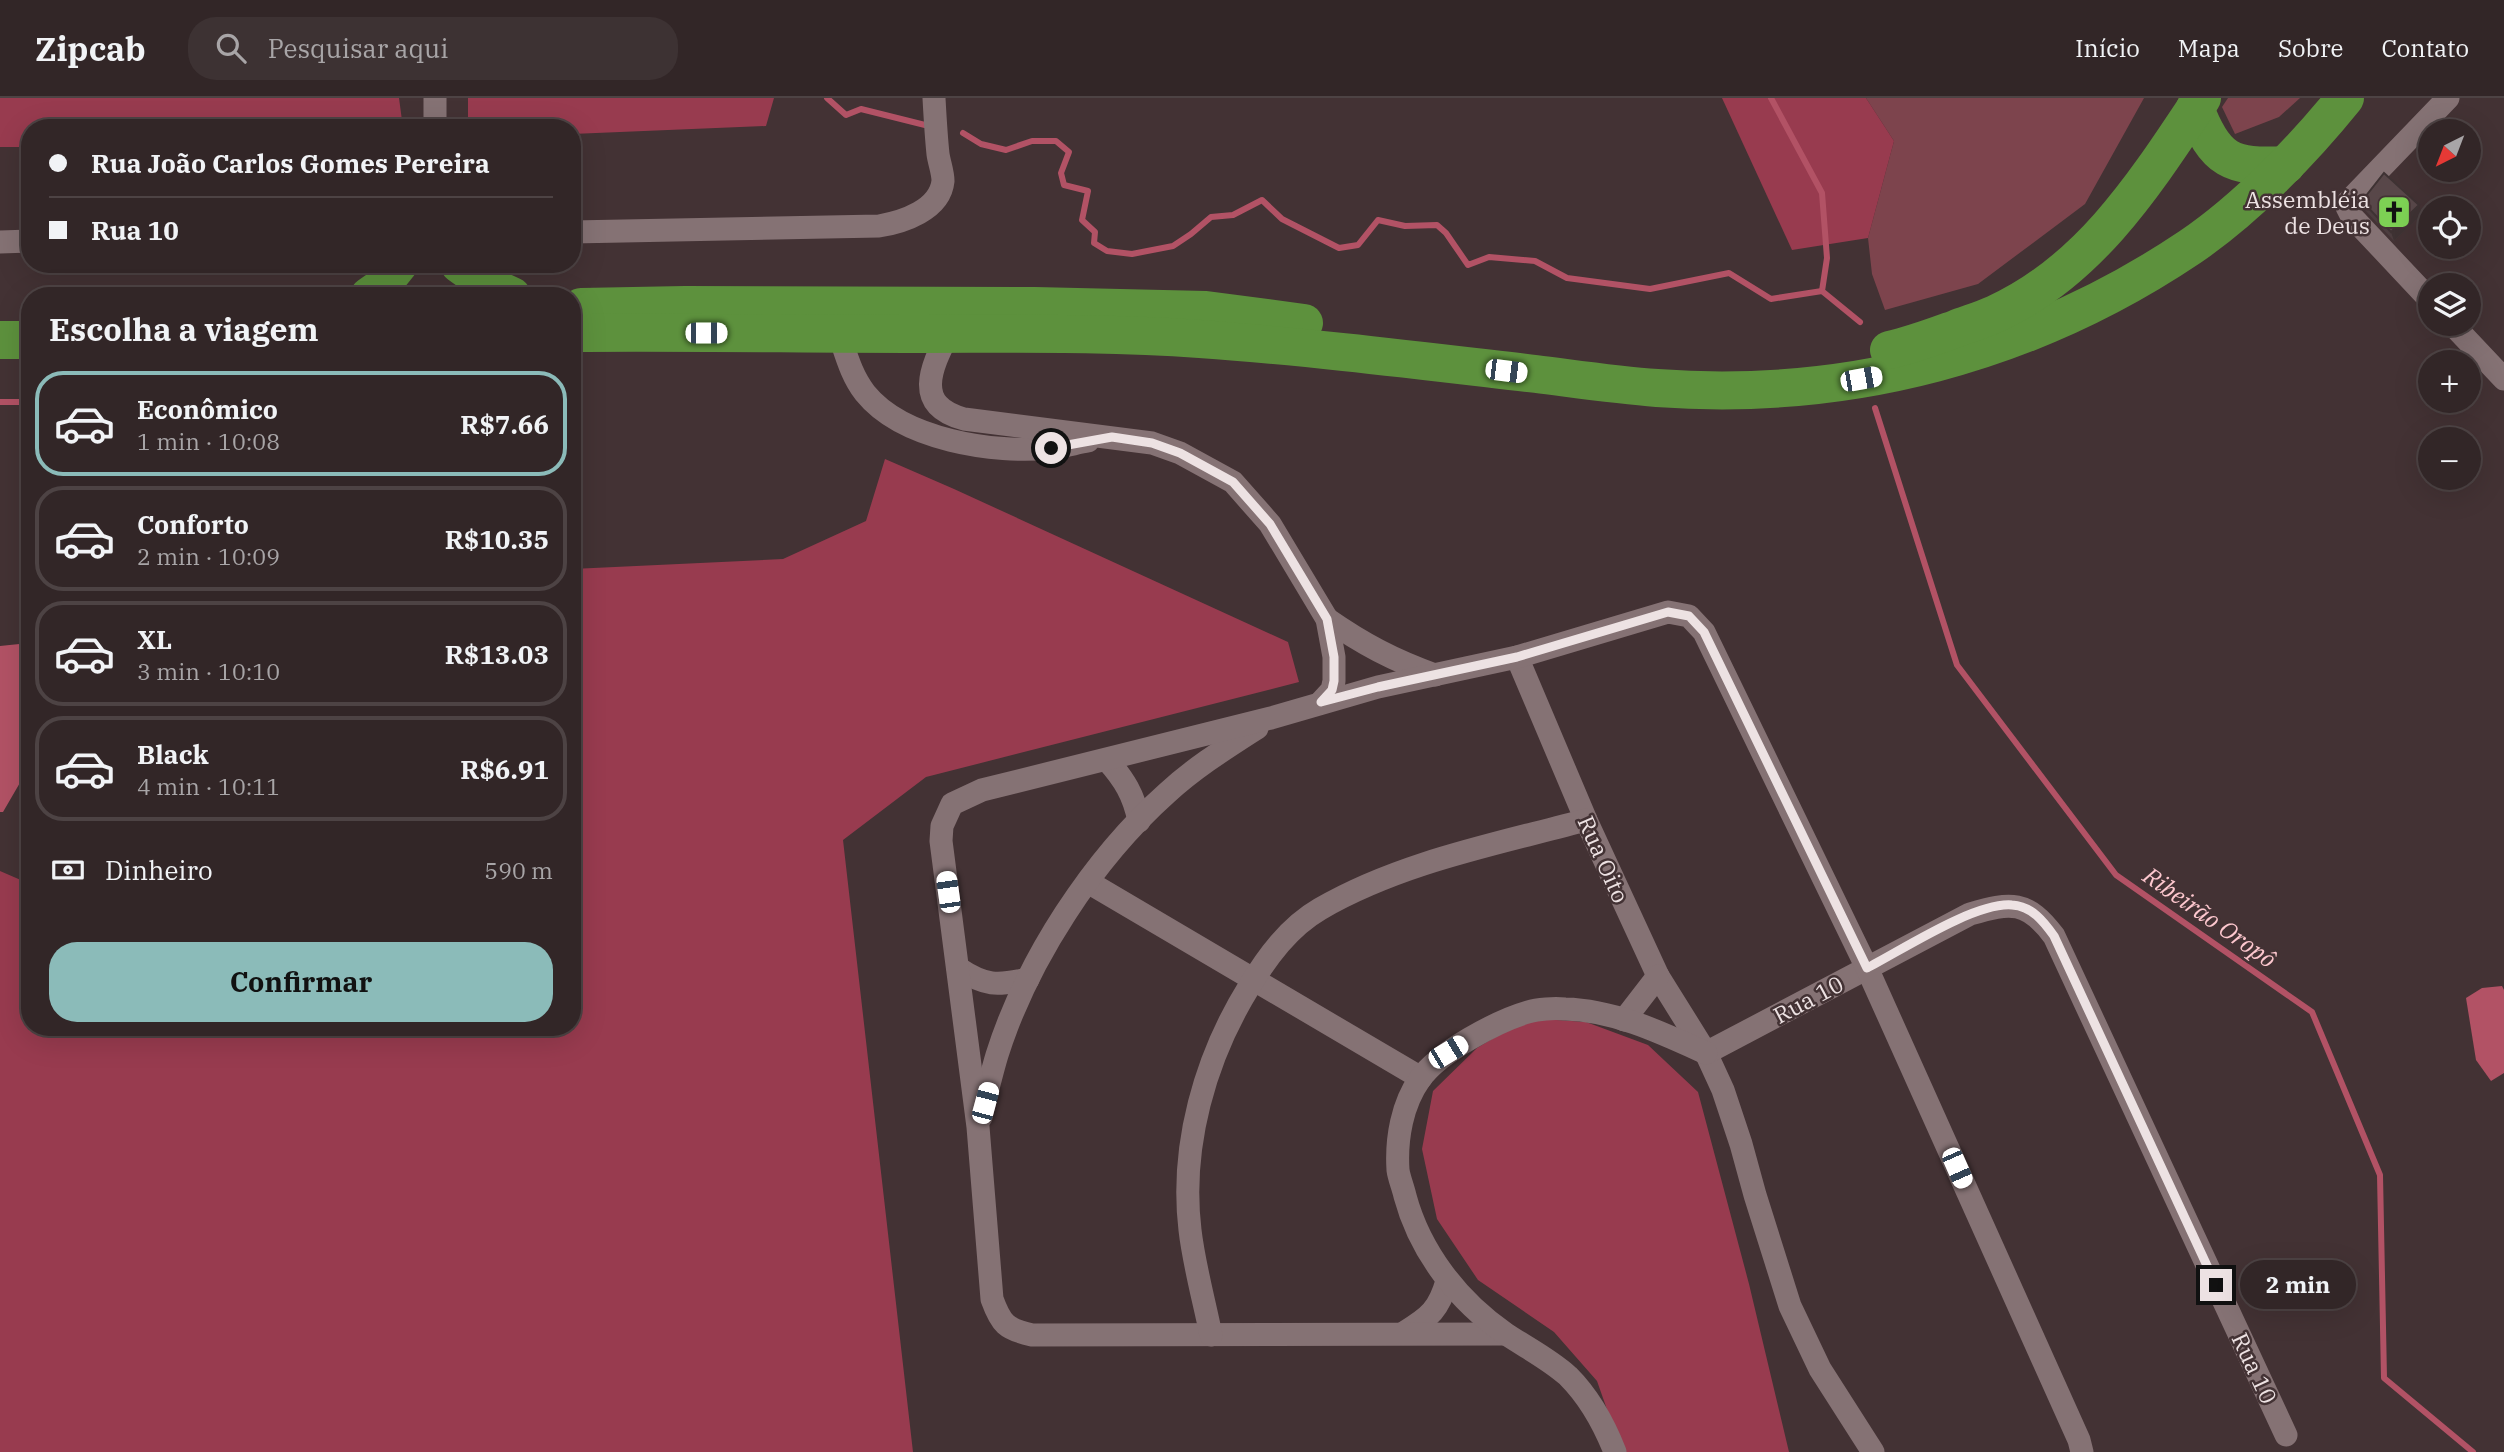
<!DOCTYPE html>
<html lang="pt">
<meta charset="utf-8">
<style>
body{margin:0;font-family:"IBM Plex Serif",serif;background:#3d3233;color:#f1f3f6;height:100vh;display:flex;flex-direction:column;font-size:26px;white-space:nowrap}
*{box-sizing:border-box;margin:0}
p{font-size:23px;color:#a8a5a7}
.icon{flex:none;width:38px;height:38px;fill:none;stroke:currentColor;stroke-width:2;stroke-linecap:round;stroke-linejoin:round}
.map{position:relative;flex:1;overflow:hidden}
.drawer{position:absolute;left:21px;top:189px;width:560px;height:749px;display:flex;flex-direction:column;background:#322627;border-radius:28px;box-shadow:0 7px 28px #0002,0 0 0 2px #4d4344}
.drawer>*{flex:none}
.guide{position:absolute;left:21px;top:21px;width:560px;height:154px;border-radius:28px;box-shadow:0 7px 28px #0002,0 0 0 2px #4d4344;display:grid;align-content:center;height:154px;padding:0 28px;background:#322627}
.needle{width:46px;rotate:222deg}
.buttons{position:absolute;left:2418px;top:21px;display:grid;gap:14px}
.buttons a{display:grid;place-items:center;width:63px;height:63px;border-radius:50%;background:#322627;box-shadow:0 7px 28px #0002,0 0 0 2px #4d4344;font-size:35px}
.end{position:absolute;width:32px;height:32px;margin:-16px;border:9px solid #ede2e3;background:#111;box-shadow:0 0 0 4px #111}
.from{border-radius:50%}
.bubble{position:absolute;height:49px;border-radius:24px;background:#322627;box-shadow:0 7px 28px #0002,0 0 0 2px #4d4344;font-size:23px;font-weight:700;line-height:49px;text-align:center}
.car{position:absolute;width:21px;height:42px;margin:-21px -10px;border-radius:9px;box-shadow:0 0 5px 2px #0007;background:linear-gradient(#fff 24%,#345 0 40%,#fff 0 76%,#345 0 86%,#fff 0)}
.guide b{display:flex;align-items:center;gap:24px;height:66px;font-size:26px}
.guide b+b{border-top:2px solid #4d4344}
.guide i{width:18px;height:18px;background:#f1f3f6}
ul{padding:0;list-style:none}
li{display:flex;align-items:center;gap:21px;height:105px;margin:0 14px 10px;padding:0 14px;border:4px solid #4d4344;border-radius:28px}
li div{flex:1}
li b{display:block;font-size:26px}
li em{font-style:normal;font-weight:700}
li.on{border-color:#8bbbb9}
li>.icon{width:63px;height:63px;stroke-width:1.5}
h2{padding:0 28px;font-size:32px;line-height:84px}
.pay{display:flex;align-items:center;gap:18px;height:77px;padding:0 28px;font-size:26px}
.pay p{margin-inline-start:auto}
.cta{display:flex;gap:14px;margin-top:auto;padding:14px 28px}
.cta a{flex:1;height:80px;border-radius:28px;background:#8bbbb9;color:#111;font-size:28px;font-weight:700;line-height:80px;text-align:center}
header{display:flex;align-items:center;gap:42px;box-sizing:border-box;height:98px;padding:0 35px;background:#322627;border-bottom:2px solid #4d4344}
header strong{font-size:33px}
nav{display:flex;gap:38px;margin-inline-start:auto;font-size:24px}
.search{width:490px;height:63px;background:#3d3233;display:flex;align-items:center;gap:18px;box-sizing:border-box;padding:0 24px;border-radius:28px;color:#a8a5a7;font-size:26px}
.map>svg:first-child{display:block}
</style>
<header>
<strong>Zipcab</strong>
<div class="search"><svg class="icon" aria-label="search" viewBox="0 0 24 24"><circle cx="10" cy="10" r="6"/><path d="M15 15l6 6"/></svg>Pesquisar aqui</div>
<nav><a>Início</a><a>Mapa</a><a>Sobre</a><a>Contato</a></nav>
</header>
<div class="map">
<svg width="2504" height="1354" viewBox="0 0 2504 1354">
<rect width="100%" height="100%" fill="#433234"/>
<g fill="#7d444d">
<path d="M1866,0H2144L2085,106L1978,186L1885,212L1872,176L1868,140L1894,43Z"/>
<path d="M2228,0H2300L2279,19L2235,36L2222,9Z"/>
</g>
<g fill="#983b4f">
<path d="M0,0H399L403,30H30V49H0Z"/>
<path d="M468,0H774L766,28L572,36V30H468Z"/>
<path d="M1722,0H1866L1894,43L1868,140L1792,152Z"/>
<path d="M885,361L954,391L1288,544L1299,584L926,679L843,742L913,1354H0V773L30,786V929H572V471L783,461L866,423Z"/>
<path d="M1527,920L1586,924L1648,947L1698,994L1749,1186L1789,1354H1622L1597,1283L1554,1234L1478,1182L1437,1121L1422,1051L1433,993L1477,950Z"/>
</g>
<g fill="#b25265">
<path d="M29,545L30,675L21,683L3,714H0V548Z"/>
<path d="M2502,888L2504,892V975L2491,983L2476,962L2466,900L2482,890Z"/>
</g>
<g fill="none" stroke-linecap="round" stroke-linejoin="round">
<g stroke="#b25265" stroke-width="6">
<path d="M827,0L846,17L861,11L925,27"/>
<path d="M1771,0L1822,95L1827,160L1822,193L1860,224"/>
<path d="M963,35L981,46L1006,52L1032,43H1056L1069,54L1061,75L1064,87L1088,93L1082,122L1095,134L1094,145L1107,153L1132,156L1173,148L1191,136L1211,119L1233,117L1262,102L1282,121L1339,150L1358,147L1378,122L1405,128L1437,127L1446,135L1468,167L1489,159L1535,163L1567,180L1650,191L1729,175L1771,201L1822,193"/>
<path d="M0,304H30"/>
<path d="M1875,310L1957,567L2116,777L2312,914L2380,1077L2384,1280L2473,1354"/>
</g>
<g stroke="#857274" stroke-width="23">
<path d="M435,0V30"/>
<path d="M572,134L879,128C903,124 940,112 943,83C943,74 939,64 938,56C936,37 935,18 934,0"/>
<path d="M0,144L30,143"/>
<path d="M2431,203L2352,119L2347,109L2348,104L2448,0"/>
<path d="M2452,226L2504,281"/>
<path d="M839,236C846,256 851,277 865,295C903,342 994,356 1051,350C1063,349 1076,345 1088,343"/>
<path d="M948,236C931,270 913,307 964,321L1152,345L1180,355L1233,384L1270,426L1327,521L1334,559V583L1332,592L1321,604"/>
<path d="M1327,521C1363,546 1393,562 1435,577"/>
<path d="M1517,559L1586,722L1658,878L1706,955L1723,992L1741,1046L1755,1097L1790,1208L1820,1271L1873,1354"/>
<path d="M1107,662C1124,681 1134,697 1139,723"/>
<path d="M1088,784L1421,980"/>
<path d="M958,870C985,888 997,888 1028,881"/>
<path d="M1624,922L1658,878"/>
<path d="M1706,955L1970,816C2011,804 2027,802 2054,838L2286,1337"/>
<path d="M981,1019C986,998 991,977 997,957C1027,862 1093,761 1167,695C1194,670 1226,650 1257,630"/>
<path d="M1405,1234C1430,1219 1439,1211 1447,1183"/>
<path d="M1505,1236L1032,1237C1006,1231 1001,1226 992,1201L978,1029L941,743L942,728L952,706L982,692L1271,620L1378,589L1517,559L1668,514L1689,518L1704,534L1867,870L2079,1342L2082,1354"/>
<path d="M1211,1237C1204,1202 1194,1167 1190,1132C1180,1048 1205,960 1249,889C1267,859 1289,829 1320,811C1401,764 1497,746 1586,722"/>
<path d="M1615,1354C1604,1326 1589,1299 1568,1278C1549,1261 1527,1250 1506,1236C1458,1203 1420,1154 1405,1098C1403,1089 1399,1080 1398,1072C1396,1041 1402,1006 1420,981C1439,954 1497,923 1528,914C1538,911 1554,910 1565,911C1614,912 1662,935 1706,955"/>
</g>
<g stroke="#5d913d" stroke-width="38">
<path d="M2195,10C2215,63 2231,70 2286,67"/>
<path d="M459,166L490,188L512,198"/>
<path d="M369,198L379,191L399,166"/>
<path d="M581,209L685,207L1035,208L1206,212L1304,225"/>
<path d="M572,235C688,234 803,236 919,236C1013,236 1107,234 1200,241C1312,249 1424,263 1536,276C1576,281 1616,287 1657,290C1848,304 2031,256 2190,149C2246,111 2303,52 2345,0"/>
<path d="M0,242H30"/>
<path d="M1889,252C1912,247 1933,239 1955,231C1968,226 1982,222 1995,216C2090,173 2146,84 2202,0"/>
</g>
</g>
<path fill="#4c3d3f" d="M2362,103L2422,116L2394,143L2365,112Z"/>
<path fill="#3e3233" d="M2419,107L2422,116L2394,143L2391,134Z"/>
<path fill="#584749" stroke="#3e3233" stroke-width="2" d="M2384,75L2419,107L2391,134L2362,103Z"/>
<g fill="none" stroke-linecap="round" stroke-linejoin="round">
<path stroke="#ede2e3" stroke-width="9" d="M1051,350L1112,339L1152,345L1180,355L1233,384L1270,426L1327,521L1334,559V583L1332,592L1321,604L1378,589L1517,559L1668,514L1689,518L1704,534L1867,870C1902,852 1975,804 2012,807C2032,808 2044,824 2054,838L2216,1187"/>
</g>
<defs>
<g id="church-square" transform="scale(1.75)"><rect x="-9" y="-9" width="18" height="18" rx="4" fill="#7dd154" stroke="#433234"/><path d="M-1.2-6h2.4v3.5h3.3v2.4h-3.3V6h-2.4V-.1h-3.3v-2.4h3.3Z" fill="#111"/></g>
</defs>
<g fill-rule="evenodd">
<use href="#church-square" x="2394" y="114"/>
</g>
<g text-anchor="middle" dominant-baseline="central" stroke-width="5" stroke-linejoin="round" paint-order="stroke">
<g font-size="23" fill="#ede2e3" stroke="#433234" text-anchor="end">
<text x="2370" y="101">Assembléia<tspan x="2370" dy="26">de Deus</tspan></text>
</g>
<g font-size="23" fill="#ede2e3" stroke="#433234">
<text transform="translate(1604 761) rotate(66)">Rua Oito</text>
<text transform="translate(1808 901) rotate(-28)">Rua 10</text>
<text transform="translate(2255 1270) rotate(65)">Rua 10</text>
</g>
<g font-size="24" font-style="italic" fill="#fec8cf" stroke="#433234">
<text transform="translate(2210 819) rotate(35)">Ribeirão Oropô</text>
</g>
</g>
</svg>
<div class="buttons">
<a><svg class="needle" viewBox="-14 -14 28 28"><path d="M0-13l5 13h-10z" fill="#e53935"/><path d="M0 13l5-13h-10z" fill="#a8a5a7"/></svg></a>
<a><svg class="icon" aria-label="locate" viewBox="0 0 24 24"><circle cx="12" cy="12" r="6"/><path d="M12 2v4M12 18v4M2 12h4M18 12h4"/></svg></a>
<a><svg class="icon" aria-label="layers" viewBox="0 0 24 24"><path d="M12 4l9 5-9 5-9-5zM3 14l9 5 9-5"/></svg></a>
<a>+</a>
<a>−</a>
</div>
<i class="end from" style="left:1051px;top:350px"></i>
<i class="end" style="left:2216px;top:1187px"></i>
<div class="bubble" style="left:2240px;top:1162px;width:116px">2 min</div>
<i class="car" style="left:706px;top:235px;rotate:90deg"></i>
<i class="car" style="left:1506px;top:273px;rotate:97deg"></i>
<i class="car" style="left:1861px;top:281px;rotate:80deg"></i>
<i class="car" style="left:948px;top:794px;rotate:352deg"></i>
<i class="car" style="left:1448px;top:954px;rotate:59deg"></i>
<i class="car" style="left:985px;top:1005px;rotate:15deg"></i>
<i class="car" style="left:1957px;top:1070px;rotate:156deg"></i>
<div class="guide">
<b><i class="from"></i>Rua João Carlos Gomes Pereira</b>
<b><i></i>Rua 10</b>
</div>
<section class="drawer">
<h2>Escolha a viagem</h2>
<ul>
<li class="on"><svg class="icon" aria-label="car" viewBox="0 0 24 24"><path d="M5 17H2v-5l4-1 3-4h7l3 4 3 1v5h-3M9 17h6M6 11h13"/><circle cx="7" cy="17" r="2"/><circle cx="17" cy="17" r="2"/></svg><div><b>Econômico</b><p>1 min · 10:08</p></div><em>R$7.66</em></li>
<li><svg class="icon" aria-label="car" viewBox="0 0 24 24"><path d="M5 17H2v-5l4-1 3-4h7l3 4 3 1v5h-3M9 17h6M6 11h13"/><circle cx="7" cy="17" r="2"/><circle cx="17" cy="17" r="2"/></svg><div><b>Conforto</b><p>2 min · 10:09</p></div><em>R$10.35</em></li>
<li><svg class="icon" aria-label="car" viewBox="0 0 24 24"><path d="M5 17H2v-5l4-1 3-4h7l3 4 3 1v5h-3M9 17h6M6 11h13"/><circle cx="7" cy="17" r="2"/><circle cx="17" cy="17" r="2"/></svg><div><b>XL</b><p>3 min · 10:10</p></div><em>R$13.03</em></li>
<li><svg class="icon" aria-label="car" viewBox="0 0 24 24"><path d="M5 17H2v-5l4-1 3-4h7l3 4 3 1v5h-3M9 17h6M6 11h13"/><circle cx="7" cy="17" r="2"/><circle cx="17" cy="17" r="2"/></svg><div><b>Black</b><p>4 min · 10:11</p></div><em>R$6.91</em></li>
</ul>
<div class="pay"><svg class="icon" aria-label="cash" viewBox="0 0 24 24"><path d="M3 7h18v10H3z"/><circle cx="12" cy="12" r="2"/></svg>Dinheiro<p>590 m</p></div>
<div class="cta"><a>Confirmar</a></div>
</section>
</div>
